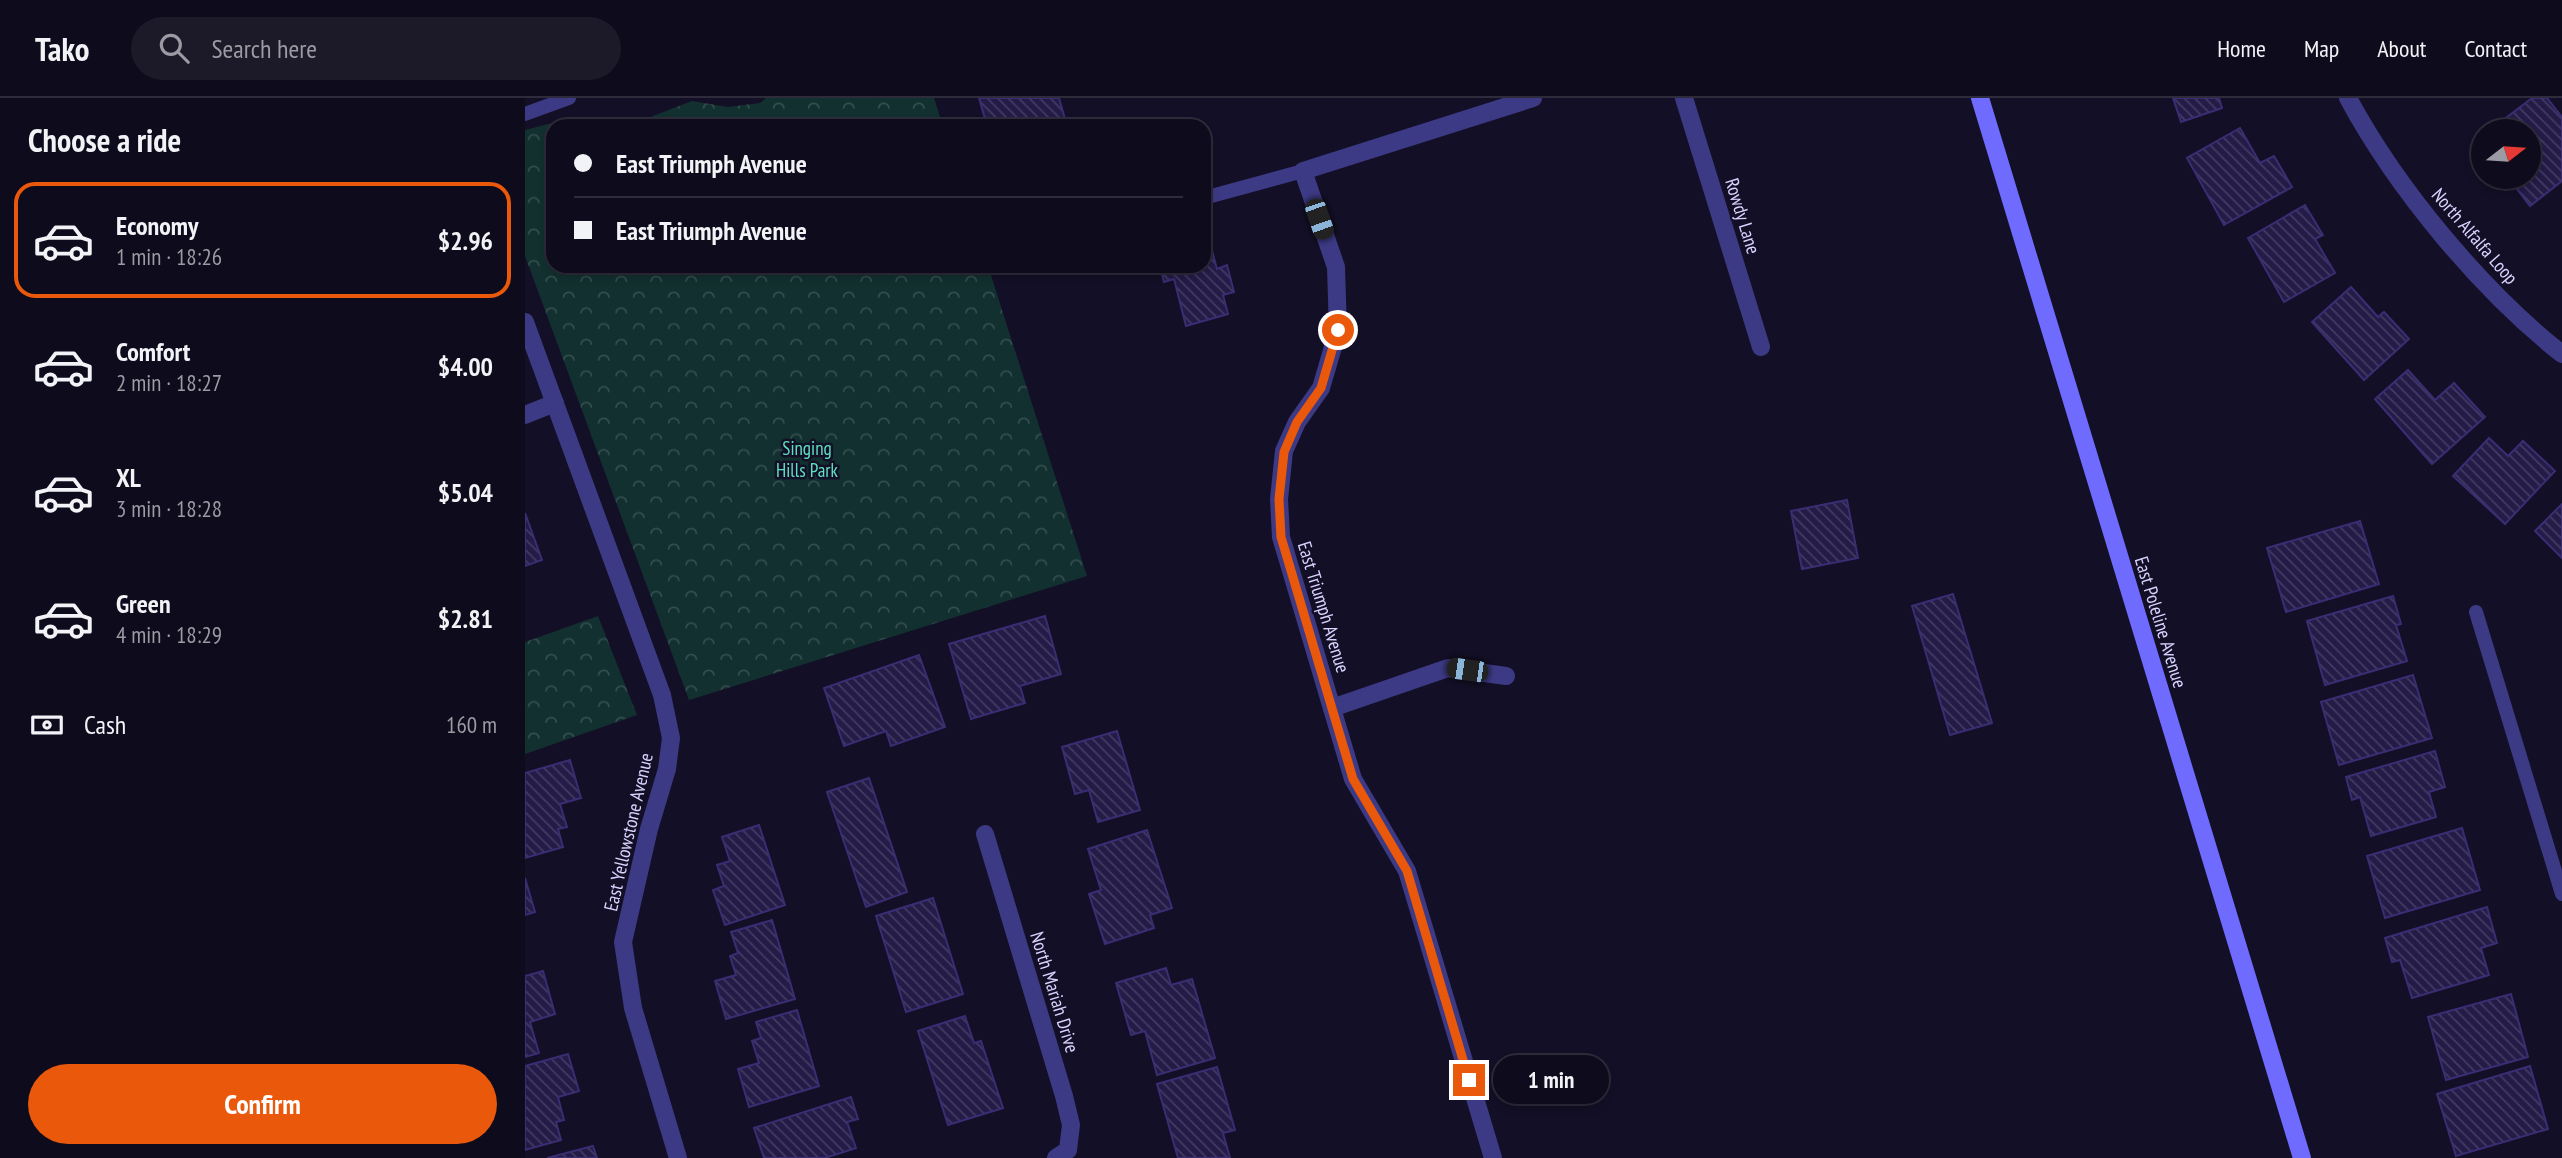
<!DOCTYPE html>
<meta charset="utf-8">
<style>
body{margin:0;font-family:"PT Sans Narrow",sans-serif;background:#1c1929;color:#f1f3f6;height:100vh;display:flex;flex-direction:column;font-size:26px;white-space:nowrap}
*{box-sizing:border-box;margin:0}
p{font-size:23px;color:#9b9ba3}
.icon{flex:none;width:38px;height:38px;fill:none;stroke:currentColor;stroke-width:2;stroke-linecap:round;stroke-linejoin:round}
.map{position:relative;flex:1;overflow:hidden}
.sheet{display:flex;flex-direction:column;background:#0e0b1c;width:525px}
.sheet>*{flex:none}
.hud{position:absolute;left:21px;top:21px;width:665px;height:154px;border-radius:21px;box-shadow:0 4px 10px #0003,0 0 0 2px #2e2b3b;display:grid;align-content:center;height:154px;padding:0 28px;background:#0e0b1c}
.needle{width:46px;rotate:73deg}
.controls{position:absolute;left:1946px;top:21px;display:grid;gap:14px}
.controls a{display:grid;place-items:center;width:70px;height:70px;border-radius:50%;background:#0e0b1c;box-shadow:0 4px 10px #0003,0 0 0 2px #2e2b3b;font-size:35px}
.end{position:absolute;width:32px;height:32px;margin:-16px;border:9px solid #ea580c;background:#fff;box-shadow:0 0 0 4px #fff}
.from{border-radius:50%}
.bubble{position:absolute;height:49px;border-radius:24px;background:#0e0b1c;box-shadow:0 4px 10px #0003,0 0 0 2px #2e2b3b;font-size:23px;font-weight:700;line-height:49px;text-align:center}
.car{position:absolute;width:21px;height:42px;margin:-21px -10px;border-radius:9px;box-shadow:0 0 5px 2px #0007;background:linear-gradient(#222 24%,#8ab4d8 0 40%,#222 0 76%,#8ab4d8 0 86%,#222 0)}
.hud b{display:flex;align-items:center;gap:24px;height:66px;font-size:26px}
.hud b+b{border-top:2px solid #2e2b3b}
.hud i{width:18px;height:18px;background:#f1f3f6}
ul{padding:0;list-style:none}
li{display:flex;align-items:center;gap:21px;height:116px;margin:0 14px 10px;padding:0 14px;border:4px solid transparent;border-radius:21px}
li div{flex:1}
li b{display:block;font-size:26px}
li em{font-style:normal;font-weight:700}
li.selected{border-color:#ea580c}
li>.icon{width:63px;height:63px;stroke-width:1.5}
h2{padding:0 28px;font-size:32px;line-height:84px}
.pay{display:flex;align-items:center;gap:18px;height:77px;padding:0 28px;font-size:26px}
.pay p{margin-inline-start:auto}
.action{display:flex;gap:14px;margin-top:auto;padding:14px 28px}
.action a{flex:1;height:80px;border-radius:42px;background:#ea580c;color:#fff;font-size:28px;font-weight:700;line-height:80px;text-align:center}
header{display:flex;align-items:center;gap:42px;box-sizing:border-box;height:98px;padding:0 35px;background:#0e0b1c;border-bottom:2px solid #2e2b3b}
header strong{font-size:33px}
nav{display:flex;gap:38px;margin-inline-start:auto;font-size:24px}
.search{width:490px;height:63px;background:#1c1929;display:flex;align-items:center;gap:18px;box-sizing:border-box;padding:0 24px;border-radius:38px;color:#9b9ba3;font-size:26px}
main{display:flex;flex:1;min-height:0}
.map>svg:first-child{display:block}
</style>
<header>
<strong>Tako</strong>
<div class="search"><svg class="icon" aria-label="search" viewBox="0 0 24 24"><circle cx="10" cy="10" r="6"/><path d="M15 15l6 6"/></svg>Search here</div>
<nav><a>Home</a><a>Map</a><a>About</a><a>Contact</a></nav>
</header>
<main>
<section class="sheet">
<h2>Choose a ride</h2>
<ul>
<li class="selected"><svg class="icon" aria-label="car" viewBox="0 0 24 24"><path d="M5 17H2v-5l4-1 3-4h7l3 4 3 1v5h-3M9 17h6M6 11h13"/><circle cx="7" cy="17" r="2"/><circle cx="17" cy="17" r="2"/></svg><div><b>Economy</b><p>1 min · 18:26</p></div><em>$2.96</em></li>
<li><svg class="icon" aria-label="car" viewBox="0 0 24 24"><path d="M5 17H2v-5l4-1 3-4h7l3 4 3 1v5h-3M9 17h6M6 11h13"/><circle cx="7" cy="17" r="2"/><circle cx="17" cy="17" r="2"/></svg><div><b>Comfort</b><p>2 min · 18:27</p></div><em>$4.00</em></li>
<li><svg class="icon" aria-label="car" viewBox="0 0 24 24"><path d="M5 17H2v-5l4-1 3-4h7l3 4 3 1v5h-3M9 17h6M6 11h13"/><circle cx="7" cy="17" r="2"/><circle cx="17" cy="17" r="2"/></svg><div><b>XL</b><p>3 min · 18:28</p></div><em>$5.04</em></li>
<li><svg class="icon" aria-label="car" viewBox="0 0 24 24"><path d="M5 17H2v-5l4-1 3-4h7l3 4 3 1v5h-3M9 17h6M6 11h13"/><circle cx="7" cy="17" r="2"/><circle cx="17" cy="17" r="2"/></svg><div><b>Green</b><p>4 min · 18:29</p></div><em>$2.81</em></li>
</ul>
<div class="pay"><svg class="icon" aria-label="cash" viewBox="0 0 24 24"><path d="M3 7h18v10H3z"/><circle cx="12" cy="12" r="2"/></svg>Cash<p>160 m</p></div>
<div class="action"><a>Confirm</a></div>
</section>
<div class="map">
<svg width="2037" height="1060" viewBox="0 0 2037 1060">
<defs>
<pattern id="park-crowns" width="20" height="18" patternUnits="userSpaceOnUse" patternTransform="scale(1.75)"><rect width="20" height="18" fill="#12302f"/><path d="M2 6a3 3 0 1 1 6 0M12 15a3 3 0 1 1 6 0" fill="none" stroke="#344d4e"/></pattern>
<pattern id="building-back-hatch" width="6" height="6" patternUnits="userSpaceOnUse" patternTransform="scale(1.75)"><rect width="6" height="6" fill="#241b47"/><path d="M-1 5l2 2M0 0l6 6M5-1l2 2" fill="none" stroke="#433b63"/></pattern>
</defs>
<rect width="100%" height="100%" fill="#130f26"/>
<g fill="url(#park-crowns)">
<path d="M241,0H409L418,28H102L167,3L203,9L235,5Z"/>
<path d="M35,23L37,28H28V168H463L562,478L164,602L0,158V32Z"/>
<path d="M73,518L112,617L0,656V544Z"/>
</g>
<g fill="url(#building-back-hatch)" stroke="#3b2d73" stroke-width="2">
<path d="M454,0H534L542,28H462Z"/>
<path d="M1648,0H1694L1697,10L1656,24Z"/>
<path d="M2007,0H2022L2037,19V83L2005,108L1983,79H2004V33H1978L1973,26Z"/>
<path d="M1715,30L1735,65L1749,58L1767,89L1699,127L1662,60Z"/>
<path d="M1780,107L1798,137L1790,141L1810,175L1759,204L1723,140Z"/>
<path d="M679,135H682L692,171L702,167L709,194L698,197L703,216L661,228L649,181L639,184L635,168H679Z"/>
<path d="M1826,189L1853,219L1859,214L1884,241L1839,282L1787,224Z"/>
<path d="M1883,272L1910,302L1929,285L1960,319L1907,366L1850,301Z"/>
<path d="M1964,340L1983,358L1998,343L2030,373L1980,426L1928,378Z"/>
<path d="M1322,402L1333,460L1277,471L1266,413Z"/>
<path d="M2037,406V460L2010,433Z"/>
<path d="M0,415L17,462L0,468Z"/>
<path d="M1835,423L1854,486L1761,514L1742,450Z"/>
<path d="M1428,496L1467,625L1425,637L1387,508Z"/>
<path d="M1868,498L1876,526L1871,527L1882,563L1800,587L1782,523Z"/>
<path d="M520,518L536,576L495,588L500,605L446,621L424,546Z"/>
<path d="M394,557L420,629L366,648L361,633L319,648L299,590Z"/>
<path d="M1888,577L1907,640L1814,667L1796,604Z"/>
<path d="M592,633L615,712L573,724L564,692L550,696L537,649Z"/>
<path d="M1910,653L1920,689L1904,694L1911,719L1846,738L1835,699L1827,702L1821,679Z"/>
<path d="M45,662L56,700L35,706L42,729L33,731L38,749L0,760V675Z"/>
<path d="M344,680L382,794L341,809L302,694Z"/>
<path d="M234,727L260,807L200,827L188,792L199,788L192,767L205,763L197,739Z"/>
<path d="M1937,730L1955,792L1860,820L1842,758Z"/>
<path d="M622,732L647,810L625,817L629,830L580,846L564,796L576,792L563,751Z"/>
<path d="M0,780L10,814L0,817Z"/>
<path d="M408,800L438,896L381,914L351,818Z"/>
<path d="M1962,809L1972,845L1956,850L1964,877L1887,900L1875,862L1867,864L1860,840Z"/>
<path d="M247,822L270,901L201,921L190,883L211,877L205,858L213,855L206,834Z"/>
<path d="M641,870L646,887L667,881L690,960L632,977L620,933L606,937L591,885Z"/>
<path d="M18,873L30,916L5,924L14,955L0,959V878Z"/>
<path d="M1986,896L2003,959L1921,982L1903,919Z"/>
<path d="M272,912L294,988L224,1009L213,971L234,965L227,943L236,940L231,924Z"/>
<path d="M440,918L449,945L456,943L478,1010L423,1027L393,933Z"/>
<path d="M43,956L54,993L33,999L39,1022L31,1024L36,1042L0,1052V968Z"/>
<path d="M2005,968L2023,1031L1931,1058L1912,996Z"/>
<path d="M692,969L710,1032L698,1035L705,1060H653L632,986Z"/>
<path d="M326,999L333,1021L322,1024L331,1050L300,1060H239L229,1030Z"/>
<path d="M68,1048L72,1060H22Z"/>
</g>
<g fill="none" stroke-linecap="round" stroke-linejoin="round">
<g stroke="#3d3a85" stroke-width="14">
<path d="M0,16L44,0"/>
<path d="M679,100L778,73"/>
<path d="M1951,514L2037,796"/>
</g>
<g stroke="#3d3a85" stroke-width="18">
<path d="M1159,0L1236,249"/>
<path d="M1823,0C1872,91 1956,192 2037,256"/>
<path d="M0,224L137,597L146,640L142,671L124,731L98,844L108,910L153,1060"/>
<path d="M0,317L30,305"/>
<path d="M807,610L923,570L981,578"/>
<path d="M460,736L539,998L546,1027L543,1052L531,1060"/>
<path d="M968,1060L882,773L828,681L756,439L754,401L759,353L772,324L796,290L813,232L811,169L778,73L1008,0"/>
</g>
<path stroke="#6f6bff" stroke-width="18" d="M1455,0L1777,1060"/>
</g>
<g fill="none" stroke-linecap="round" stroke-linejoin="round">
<path stroke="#ea580c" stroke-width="9" d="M813,232L796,290L772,324L759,354L754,401L756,439L828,681L882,773L944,982"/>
</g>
<g text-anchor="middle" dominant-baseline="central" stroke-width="5" stroke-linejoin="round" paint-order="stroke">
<g font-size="19" fill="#d9d4ff" stroke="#130f26">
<text transform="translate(1218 118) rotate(73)">Rowdy Lane</text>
<text transform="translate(1950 138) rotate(49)">North Alfalfa Loop</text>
<text transform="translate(799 509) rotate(73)">East Triumph Avenue</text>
<text transform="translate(1636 524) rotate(73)">East Poleline Avenue</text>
<text transform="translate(103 734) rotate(-77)">East Yellowstone Avenue</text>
<text transform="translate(530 894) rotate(73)">North Mariah Drive</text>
</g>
<g font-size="19" fill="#5fe0c0" stroke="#130f26">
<text x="282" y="350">Singing<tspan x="282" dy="22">Hills Park</tspan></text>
</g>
</g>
</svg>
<div class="controls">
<a><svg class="needle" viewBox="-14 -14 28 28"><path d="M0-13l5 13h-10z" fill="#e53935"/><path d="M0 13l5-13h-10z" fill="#9b9ba3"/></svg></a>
</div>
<i class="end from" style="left:813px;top:232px"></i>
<i class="end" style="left:944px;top:982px"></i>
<div class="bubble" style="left:968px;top:957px;width:116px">1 min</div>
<i class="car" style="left:794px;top:121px;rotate:161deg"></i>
<i class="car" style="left:942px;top:572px;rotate:278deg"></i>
<div class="hud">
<b><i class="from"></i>East Triumph Avenue</b>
<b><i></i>East Triumph Avenue</b>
</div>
</div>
</main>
